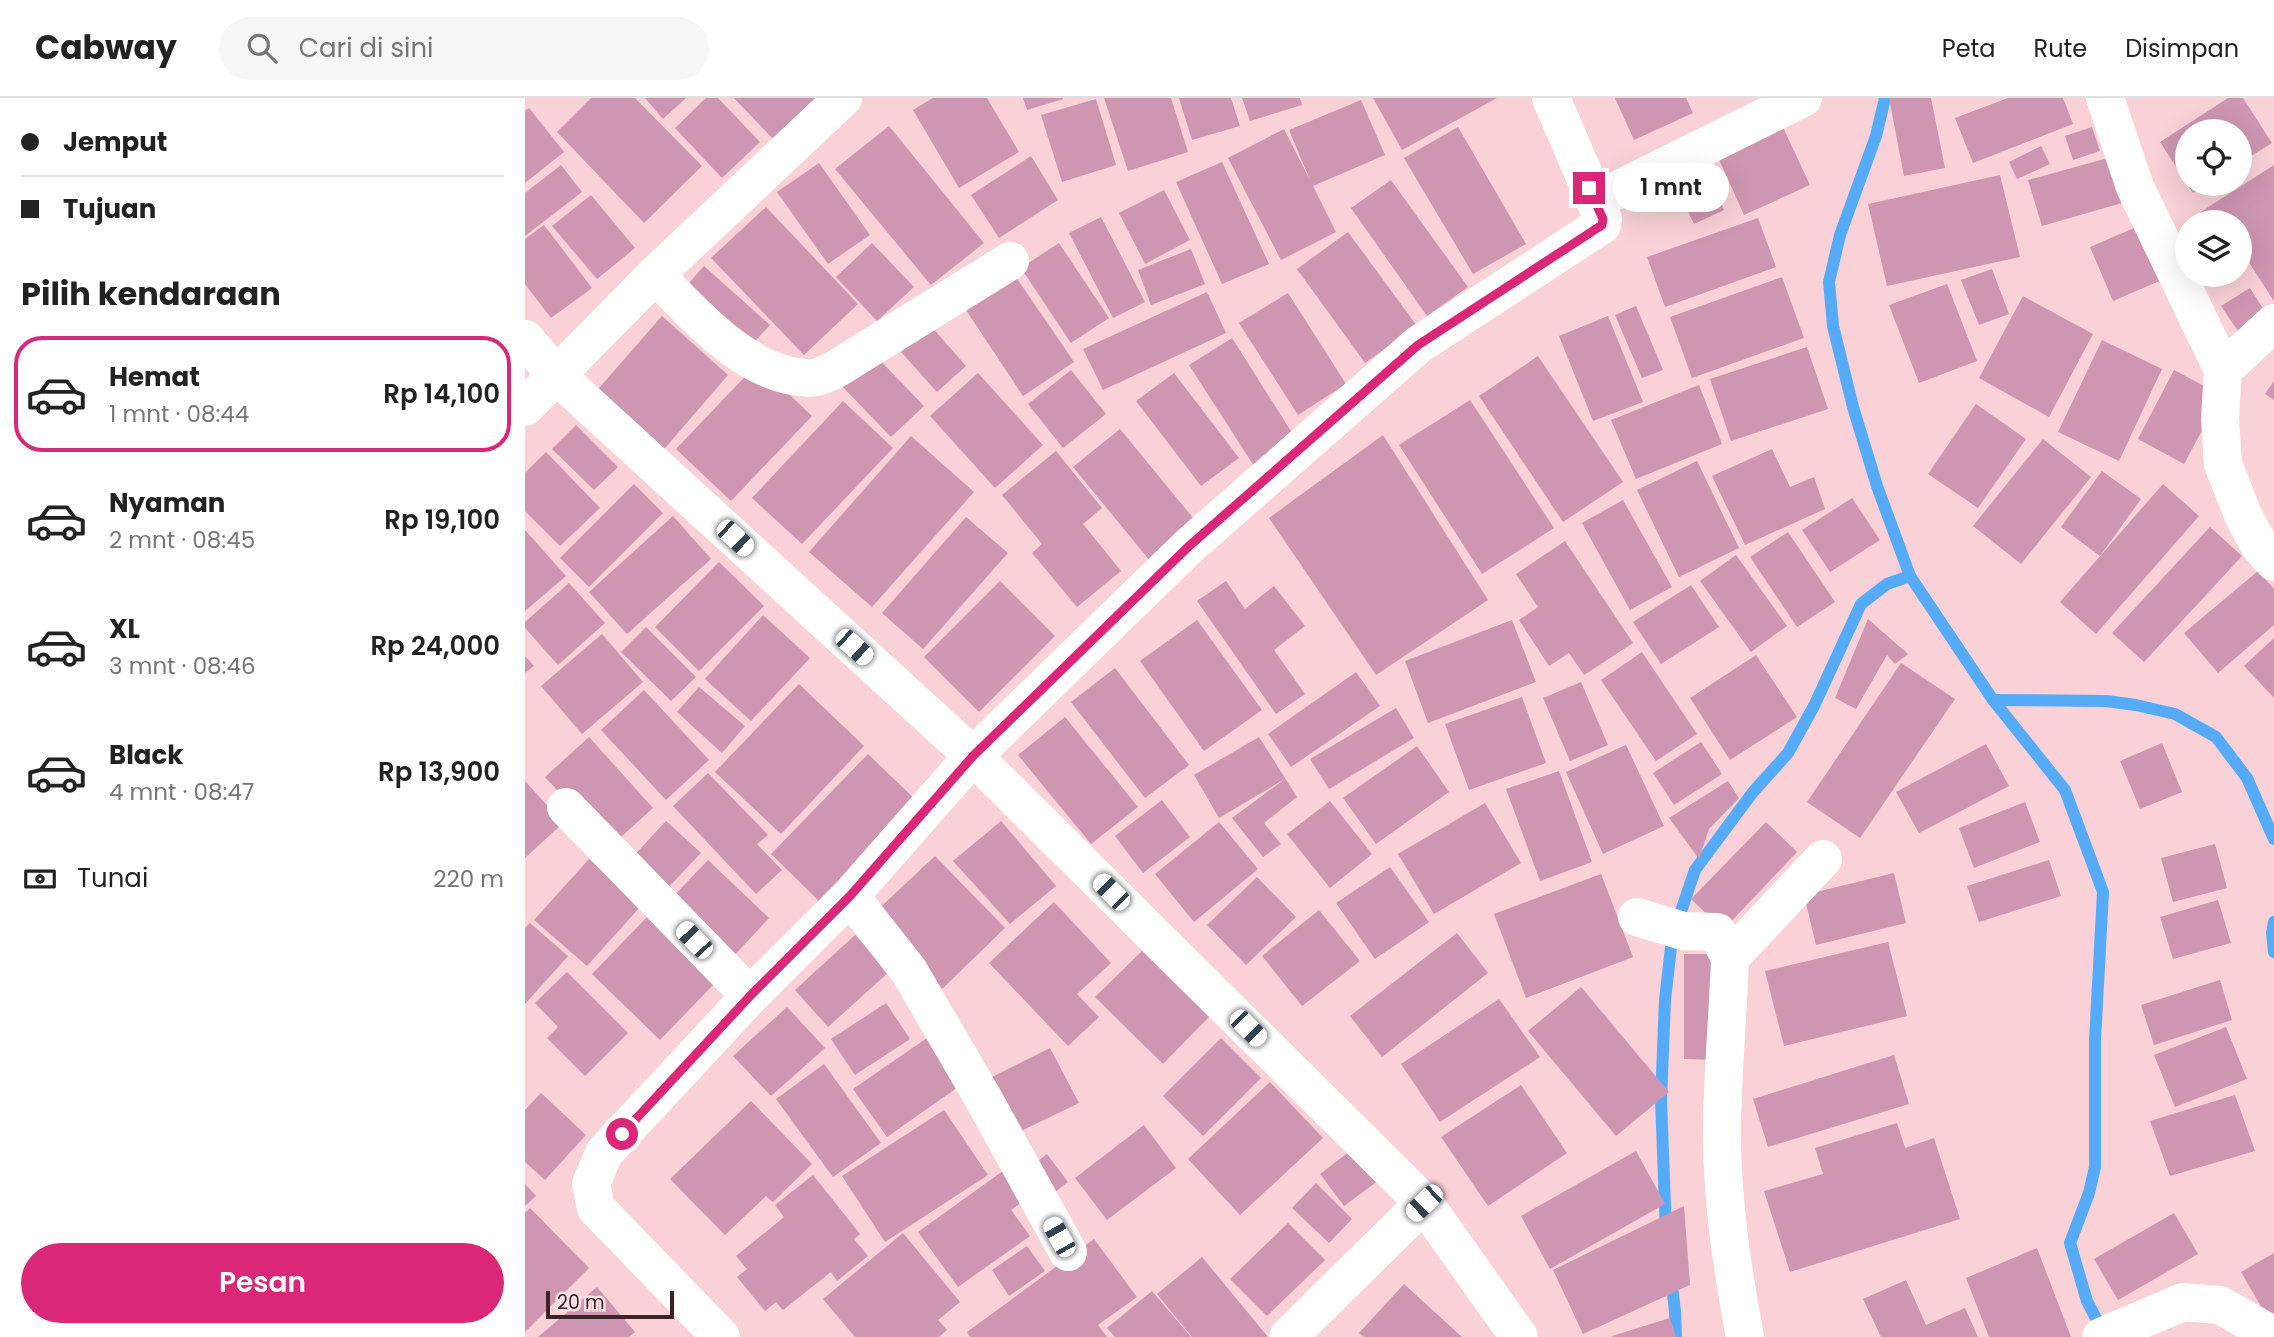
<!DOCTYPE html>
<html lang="id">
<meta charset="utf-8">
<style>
body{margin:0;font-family:Poppins,sans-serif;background:#f6f6f6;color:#222;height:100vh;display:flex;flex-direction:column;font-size:26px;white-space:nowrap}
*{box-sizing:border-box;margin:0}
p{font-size:23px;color:#767676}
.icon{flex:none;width:38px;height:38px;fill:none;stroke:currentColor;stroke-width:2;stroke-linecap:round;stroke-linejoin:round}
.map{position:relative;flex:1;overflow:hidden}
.side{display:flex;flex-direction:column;background:#fff;width:525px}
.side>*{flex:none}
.top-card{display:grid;align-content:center;height:154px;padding:0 21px;background:#fff}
.fabs{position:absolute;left:1650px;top:21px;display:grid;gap:14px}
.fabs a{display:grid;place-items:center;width:77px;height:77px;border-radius:50%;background:#fff;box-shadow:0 7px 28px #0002;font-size:35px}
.scale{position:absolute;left:21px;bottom:18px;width:128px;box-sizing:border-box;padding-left:7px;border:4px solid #3b2327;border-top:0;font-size:19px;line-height:24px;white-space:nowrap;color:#3b2327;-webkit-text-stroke:5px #fde2e5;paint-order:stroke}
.end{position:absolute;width:32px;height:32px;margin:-16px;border:9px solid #db2777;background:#fff;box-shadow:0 0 0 4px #fff}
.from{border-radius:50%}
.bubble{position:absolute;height:49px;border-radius:24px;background:#fff;box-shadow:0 7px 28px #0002;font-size:23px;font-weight:600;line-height:49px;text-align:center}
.car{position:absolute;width:21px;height:42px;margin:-21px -10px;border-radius:9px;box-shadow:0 0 5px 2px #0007;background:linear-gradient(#fff 24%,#345 0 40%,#fff 0 76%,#345 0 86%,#fff 0)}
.top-card b{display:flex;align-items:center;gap:24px;height:66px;font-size:26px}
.top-card b+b{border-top:2px solid #e0e0e0}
.top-card i{width:18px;height:18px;background:#222}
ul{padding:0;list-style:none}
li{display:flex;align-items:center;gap:21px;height:116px;margin:0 14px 10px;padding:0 7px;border:4px solid transparent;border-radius:28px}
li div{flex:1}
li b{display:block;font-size:26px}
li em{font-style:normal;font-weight:600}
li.active{border-color:#db2777}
li>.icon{width:63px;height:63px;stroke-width:1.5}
h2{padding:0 21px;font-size:32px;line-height:84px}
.pay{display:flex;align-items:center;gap:18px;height:77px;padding:0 21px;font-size:26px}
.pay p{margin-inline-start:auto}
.primary-button{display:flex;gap:14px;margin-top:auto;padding:14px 21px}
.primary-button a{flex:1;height:80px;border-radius:42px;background:#db2777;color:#fff;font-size:28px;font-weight:600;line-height:80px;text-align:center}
header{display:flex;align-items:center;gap:42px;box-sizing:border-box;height:98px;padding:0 35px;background:#fff;border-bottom:2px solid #e0e0e0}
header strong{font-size:33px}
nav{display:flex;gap:38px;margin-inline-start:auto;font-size:24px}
.search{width:490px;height:63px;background:#f6f6f6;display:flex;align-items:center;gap:18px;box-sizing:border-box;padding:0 24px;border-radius:38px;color:#767676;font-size:26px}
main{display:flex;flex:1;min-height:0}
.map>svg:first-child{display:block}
</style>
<header>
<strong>Cabway</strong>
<div class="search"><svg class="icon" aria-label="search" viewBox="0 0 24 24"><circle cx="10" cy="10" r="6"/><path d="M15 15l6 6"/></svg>Cari di sini</div>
<nav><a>Peta</a><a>Rute</a><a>Disimpan</a></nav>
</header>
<main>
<section class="side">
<div class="top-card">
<b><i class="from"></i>Jemput</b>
<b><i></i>Tujuan</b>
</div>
<h2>Pilih kendaraan</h2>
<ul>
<li class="active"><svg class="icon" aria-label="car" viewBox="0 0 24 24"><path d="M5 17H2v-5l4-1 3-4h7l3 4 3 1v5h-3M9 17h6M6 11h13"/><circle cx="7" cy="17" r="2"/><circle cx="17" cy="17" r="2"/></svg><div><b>Hemat</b><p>1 mnt · 08:44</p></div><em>Rp 14,100</em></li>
<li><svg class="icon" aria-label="car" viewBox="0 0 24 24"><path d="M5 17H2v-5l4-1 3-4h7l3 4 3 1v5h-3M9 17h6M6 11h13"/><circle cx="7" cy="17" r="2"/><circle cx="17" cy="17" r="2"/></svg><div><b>Nyaman</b><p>2 mnt · 08:45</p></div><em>Rp 19,100</em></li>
<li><svg class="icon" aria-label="car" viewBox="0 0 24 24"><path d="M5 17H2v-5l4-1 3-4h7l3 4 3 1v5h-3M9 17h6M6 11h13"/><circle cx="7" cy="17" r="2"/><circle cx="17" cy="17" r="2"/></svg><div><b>XL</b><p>3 mnt · 08:46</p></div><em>Rp 24,000</em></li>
<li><svg class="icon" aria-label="car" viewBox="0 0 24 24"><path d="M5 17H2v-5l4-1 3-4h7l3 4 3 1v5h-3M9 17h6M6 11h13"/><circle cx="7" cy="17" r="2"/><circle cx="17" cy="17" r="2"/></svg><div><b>Black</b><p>4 mnt · 08:47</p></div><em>Rp 13,900</em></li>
</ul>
<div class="pay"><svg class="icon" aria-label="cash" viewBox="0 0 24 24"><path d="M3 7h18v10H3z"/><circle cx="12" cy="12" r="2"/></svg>Tunai<p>220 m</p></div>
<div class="primary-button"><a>Pesan</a></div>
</section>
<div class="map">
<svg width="1749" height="1239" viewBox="0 0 1749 1239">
<rect width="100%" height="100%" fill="#f9d1d6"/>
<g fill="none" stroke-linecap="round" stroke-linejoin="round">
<g stroke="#56abf9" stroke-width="12">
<path d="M1360,0L1351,38L1315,137L1304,184L1308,228L1328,309L1352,388L1385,478L1468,602L1540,692L1578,794L1570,942V1069L1564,1095L1545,1145L1562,1203L1578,1234"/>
<path d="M1468,602L1581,603L1611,607L1650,616L1691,639L1722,680L1749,741"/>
<path d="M1749,824L1747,835L1749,854"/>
<path d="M1141,1134L1136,1002L1140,902L1147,840L1170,772L1228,694L1263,655L1289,608L1336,506L1362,486L1385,478"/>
<path d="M1146,1180L1150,1213L1151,1239"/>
</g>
</g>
<g fill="#ce96b1">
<path d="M66,0H110L177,68L119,125L32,34Z"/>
<path d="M120,0H161L138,21Z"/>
<path d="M181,0H193L235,44L197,80L150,30Z"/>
<path d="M209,0H300L252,45Z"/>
<path d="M408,0H462L494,54L434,90L388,12Z"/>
<path d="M498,0H538V1L502,12Z"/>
<path d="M579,0H646L663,54L603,73Z"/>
<path d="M654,0H706L715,28L667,42Z"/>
<path d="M717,0H775L777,7L725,23Z"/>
<path d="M848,0H972L877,52Z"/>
<path d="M1090,0H1161L1168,15L1109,42Z"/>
<path d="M1364,0H1406L1420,70L1379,78Z"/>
<path d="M1483,0H1538L1548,26L1448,65L1430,20Z"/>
<path d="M1703,0H1718L1747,45L1715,65V33H1662V86H1682L1668,95L1635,44Z"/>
<path d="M571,1L591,67L537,84L516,17Z"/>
<path d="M836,2L860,57L788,88L811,134L756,162L703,60L759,31L785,82L764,32Z"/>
<path d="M4,10L39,54L0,85V13Z"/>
<path d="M1256,25L1285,87L1219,117L1191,55Z"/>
<path d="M364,28L459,145L406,187L310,71Z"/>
<path d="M933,29L1001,146L948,176L879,60Z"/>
<path d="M1567,29L1575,53L1548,62L1540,38Z"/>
<path d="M1516,48L1525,66L1492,81L1484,64Z"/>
<path d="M506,58L533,102L474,140L446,97Z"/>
<path d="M1583,60L1597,105L1517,128L1503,82Z"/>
<path d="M1176,63L1199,112L1169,126L1146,77Z"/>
<path d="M697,64L744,166L697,186L651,84Z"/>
<path d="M294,65L345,137L303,166L252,94Z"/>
<path d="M36,67L57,94L0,138V95Z"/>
<path d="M1749,67V203L1723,163L1715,168V124H1660Z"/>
<path d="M1475,77L1495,159L1362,188L1343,106Z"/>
<path d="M866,82L943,189L902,218L826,110Z"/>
<path d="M639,92L665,142L620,166L594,115Z"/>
<path d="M66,97L110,150L72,181L27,128Z"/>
<path d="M241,109L333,206L279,257L186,160Z"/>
<path d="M576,119L620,204L588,220L544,135Z"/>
<path d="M1233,120L1251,169L1140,209L1122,159Z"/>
<path d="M1623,124L1646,178L1588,203L1565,149Z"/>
<path d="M19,127L67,190L26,220L0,186V141Z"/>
<path d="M823,134L892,228L840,265L772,171Z"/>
<path d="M347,145L389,189L352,223L311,179Z"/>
<path d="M534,145L584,220L546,245L496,170Z"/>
<path d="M666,151L680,186L626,207L613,172Z"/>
<path d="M179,168L245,227L221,253L156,194Z"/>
<path d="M1467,171L1484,216L1454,227L1436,182Z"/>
<path d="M491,179L549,264L498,298L441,212Z"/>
<path d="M1257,179L1279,240L1167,280L1145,219Z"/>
<path d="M1422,186L1452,263L1394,285L1364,207Z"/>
<path d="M1725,190L1742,217L1715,236L1696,208Z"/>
<path d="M682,194L701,235L578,292L558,251Z"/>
<path d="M763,195L821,286L773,317L714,225Z"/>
<path d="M1498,198L1568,236L1524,319L1454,280Z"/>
<path d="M1111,208L1138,272L1117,280L1090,217Z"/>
<path d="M137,218L203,277L135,356L68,297Z"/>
<path d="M1083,218L1118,304L1068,323L1034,238Z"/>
<path d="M406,228L441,268L412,294L376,254Z"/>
<path d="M707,240L771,341L729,368L664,267Z"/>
<path d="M1577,242L1637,271L1594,363L1533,334Z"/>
<path d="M1282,249L1303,311L1206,343L1185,281Z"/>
<path d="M346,253L399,308L366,339L313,284Z"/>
<path d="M1013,258L1098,384L1038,424L954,298Z"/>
<path d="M232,266L287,318L206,403L151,351Z"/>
<path d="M546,272L581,316L538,350L503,306Z"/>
<path d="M1649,272L1696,297L1659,366L1613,341Z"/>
<path d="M453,275L518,347L470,390L405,318Z"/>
<path d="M649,275L714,360L676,388L611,303Z"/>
<path d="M1749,283V302L1740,296Z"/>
<path d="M1174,287L1197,346L1111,381L1086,322Z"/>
<path d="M945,302L1029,430L957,476L874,347Z"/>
<path d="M318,303L368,350L277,446L227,400Z"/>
<path d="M1451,306L1501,341L1453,410L1403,376Z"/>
<path d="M51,327L93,369L69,392L27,351Z"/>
<path d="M595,331L673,426L626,464L548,369Z"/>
<path d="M858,337L963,502L851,577L744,420Z"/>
<path d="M386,338L449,394L347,509L284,454Z"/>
<path d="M1518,341L1566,379L1496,466L1448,428Z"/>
<path d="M1247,351L1265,389L1289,379L1300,411L1220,447L1187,378Z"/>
<path d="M531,353L577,410L558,426L596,473L552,509L507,455L517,446L477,397Z"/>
<path d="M21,354L75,410L35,448L0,413V375Z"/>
<path d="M1172,363L1214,450L1154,479L1112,392Z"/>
<path d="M1577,373L1616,401L1575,458L1536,429Z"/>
<path d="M109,386L138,415L64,489L35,460Z"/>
<path d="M1638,386L1674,418L1571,536L1535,504Z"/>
<path d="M1327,400L1355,442L1305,474L1277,432Z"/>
<path d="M1098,402L1147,489L1105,512L1057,425Z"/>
<path d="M148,418L186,461L102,536L64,494Z"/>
<path d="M441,419L483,455L398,551L357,515Z"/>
<path d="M1685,429L1717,458L1619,564L1587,535Z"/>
<path d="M0,432L41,478L0,513Z"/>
<path d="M1263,434L1310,504L1272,529L1225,459Z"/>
<path d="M1040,443L1108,545L1059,577L1044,555L1024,568L994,522L1013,509L991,476Z"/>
<path d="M1211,457L1262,528L1226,554L1175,483Z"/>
<path d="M194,464L239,508L174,573L130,529Z"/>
<path d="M1733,473L1749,491V527L1693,575L1659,535Z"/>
<path d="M475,483L530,538L454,614L399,559Z"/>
<path d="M701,483L720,511L749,488L780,528L749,552L780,596L751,616L672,503Z"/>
<path d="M44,485L80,525L33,567L0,530V524Z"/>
<path d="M1166,487L1194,529L1136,566L1108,524Z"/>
<path d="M238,517L285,560L226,623L180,581Z"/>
<path d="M1343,521L1383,556L1370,566L1362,557L1331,611L1310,600Z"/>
<path d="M672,522L737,612L679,653L615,563Z"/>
<path d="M987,522L1011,584L903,625L880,563Z"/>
<path d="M121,529L171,579L146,603L96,554Z"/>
<path d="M77,536L118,584L57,636L16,588Z"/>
<path d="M1749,540V600L1719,568Z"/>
<path d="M1117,554L1172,636L1131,663L1076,582Z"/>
<path d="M1231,557L1272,619L1205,662L1165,600Z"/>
<path d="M0,558L9,568L0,575Z"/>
<path d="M1376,565L1430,601L1335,740L1282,704Z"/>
<path d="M590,570L664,667L620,700L546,604Z"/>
<path d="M831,574L855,608L766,669L743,636Z"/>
<path d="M1056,584L1083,647L1045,663L1018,600Z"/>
<path d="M274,586L339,648L256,736L190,674Z"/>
<path d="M174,589L220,628L197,655L152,614Z"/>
<path d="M119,592L184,662L141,702L76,632Z"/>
<path d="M997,599L1021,665L944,692L920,626Z"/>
<path d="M871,610L889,640L804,691L785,661Z"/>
<path d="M540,619L613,709L566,746L493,657Z"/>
<path d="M64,639L128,710L85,749L20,679Z"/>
<path d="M734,639L772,699L739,725L756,746L738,759L707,720L760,681L694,720L669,677Z"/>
<path d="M1176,644L1197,676L1149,707L1128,675Z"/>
<path d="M1637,645L1657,694L1615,711L1595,663Z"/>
<path d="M1461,646L1484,688L1394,735L1371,694Z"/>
<path d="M1101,647L1139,728L1078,756L1041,674Z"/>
<path d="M892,648L924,694L851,746L818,700Z"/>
<path d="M343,656L396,707L298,807L246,756Z"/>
<path d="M1034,673L1067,764L1015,783L981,691Z"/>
<path d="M183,675L243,737L232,746L257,772L231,796L148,708Z"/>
<path d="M0,683L38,725L0,760Z"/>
<path d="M1203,683L1214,700L1184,731L1174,761L1144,720Z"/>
<path d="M637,702L665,739L618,775L590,738Z"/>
<path d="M805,703L847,756L805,790L762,736Z"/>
<path d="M1500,704L1515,744L1449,770L1434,730Z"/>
<path d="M960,705L996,765L909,816L873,756Z"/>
<path d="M141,723L176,755L137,796L103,764Z"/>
<path d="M476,723L531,788L485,826L428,763Z"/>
<path d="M694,724L733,771L669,824L630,776Z"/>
<path d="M1241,724L1272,754L1198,832L1166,801Z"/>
<path d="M1690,746L1702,790L1648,804L1636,760Z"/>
<path d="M410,758L480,830L417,891L346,818Z"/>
<path d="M64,761L116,808L62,868L9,822Z"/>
<path d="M183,762L244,820L206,861L144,803Z"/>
<path d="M1524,762L1536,798L1454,824L1442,788Z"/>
<path d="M865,769L904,824L850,861L811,805Z"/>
<path d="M1369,775L1381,825L1291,847L1279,797Z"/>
<path d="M1076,776L1108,859L1001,900L969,816Z"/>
<path d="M732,779L771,819L721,867L682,827Z"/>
<path d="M1693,802L1706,845L1648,861L1635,819Z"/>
<path d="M529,804L586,865L552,896L574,919L543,948L464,865Z"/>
<path d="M794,812L835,863L777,908L737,858Z"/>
<path d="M123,818L192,883L135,942L67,876Z"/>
<path d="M5,825L43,858L0,906V830Z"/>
<path d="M932,835L963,875L857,959L825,918Z"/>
<path d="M330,837L365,873L303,929L270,892Z"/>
<path d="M1363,844L1382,918L1259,948L1240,873Z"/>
<path d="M617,853L684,919L638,966L570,899Z"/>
<path d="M1159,856H1193V962L1159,961Z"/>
<path d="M42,874L103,935L60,978L22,940L33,929L10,905Z"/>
<path d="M1695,882L1707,922L1629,947L1616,907Z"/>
<path d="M1056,889L1144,994L1091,1038L1003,933Z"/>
<path d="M974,901L1015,959L915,1024L876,966Z"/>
<path d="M361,905L385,941L330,977L306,941Z"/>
<path d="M262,909L300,950L246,998L208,958Z"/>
<path d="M1701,929L1722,981L1650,1009L1629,957Z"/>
<path d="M412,933L446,980L362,1039L328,991Z"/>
<path d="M696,940L736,980L678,1038L638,998Z"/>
<path d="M525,950L554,1005L486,1038L459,983Z"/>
<path d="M1369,957L1384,1006L1243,1049L1228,1001Z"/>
<path d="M299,966L356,1045L308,1079L251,1001Z"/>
<path d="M745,984L798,1040L715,1117L663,1061Z"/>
<path d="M996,987L1042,1055L963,1108L916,1039Z"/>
<path d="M16,995L61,1037L20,1082L0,1064V1012Z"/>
<path d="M1710,997L1730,1053L1645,1078L1625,1023Z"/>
<path d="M226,1003L287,1066L248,1104L241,1098L200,1137L145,1081Z"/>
<path d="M419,1012L463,1077L360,1144L317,1078Z"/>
<path d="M1372,1025L1380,1050L1409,1040L1435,1121L1265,1174L1239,1093L1298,1076L1290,1050Z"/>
<path d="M619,1027L651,1070L582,1122L550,1080Z"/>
<path d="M833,1047L857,1080L819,1108L795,1076Z"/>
<path d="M1111,1053L1140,1106L1025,1171L996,1118Z"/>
<path d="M522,1056L543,1084L522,1100L501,1072Z"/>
<path d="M478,1073L500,1102L486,1112L505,1138L433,1189L393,1134Z"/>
<path d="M288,1077L335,1136L329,1141L343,1158L312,1183L306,1174L258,1212L251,1204L240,1213L212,1179L222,1171L211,1158L259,1119L250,1107Z"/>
<path d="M791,1085L827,1121L804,1145L767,1110Z"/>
<path d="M0,1086L11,1098L0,1108Z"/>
<path d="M1159,1108L1165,1187L1058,1236L1028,1172Z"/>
<path d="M5,1110L64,1170L0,1234V1115Z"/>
<path d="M1649,1115L1673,1156L1593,1202L1569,1161Z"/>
<path d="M763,1125L800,1162L742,1218L705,1181Z"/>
<path d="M378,1135L435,1204L413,1222L422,1232L414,1239H330L298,1201Z"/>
<path d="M569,1141L612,1199L573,1227L582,1239H445L442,1234Z"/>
<path d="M502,1148L520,1173L484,1198L467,1172Z"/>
<path d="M1512,1150L1546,1239H1464L1441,1180Z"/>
<path d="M1749,1155V1221L1745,1224L1716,1174Z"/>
<path d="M677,1159L743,1239H667L632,1196Z"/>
<path d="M1381,1182L1401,1227L1440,1210L1453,1239H1356L1338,1201Z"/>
<path d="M879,1186L937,1239H839L834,1235Z"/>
<path d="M72,1189L110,1234L104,1239H13Z"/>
<path d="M627,1193L666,1239H590L582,1230Z"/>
<path d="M1145,1220L1151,1239H1087V1238Z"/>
</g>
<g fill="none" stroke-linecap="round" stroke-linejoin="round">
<g stroke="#fff" stroke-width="38">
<path d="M1580,0L1610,89L1698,272L1695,320L1698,366L1718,417L1734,447L1749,464"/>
<path d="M1070,103L1278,0"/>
<path d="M130,177C171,217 223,280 286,280C294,280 304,274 311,271L485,163"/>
<path d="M0,241L31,277L448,658L899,1105L994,1239"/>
<path d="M1698,272L1749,225"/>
<path d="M0,309L130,177L318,0"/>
<path d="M41,709L225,898"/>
<path d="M325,798L384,873L458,1000L543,1154"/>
<path d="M1112,819L1158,833L1192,834L1205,860"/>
<path d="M196,1239L71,1110L66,1086L79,1055L225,898L325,798L448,658L663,449L893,247L1077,127L1078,121L1026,0"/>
<path d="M763,1239L899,1105"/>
<path d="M1220,1239C1207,1169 1196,1097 1197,1026C1198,971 1203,916 1205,860L1298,761"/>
<path d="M1576,1239L1658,1204L1695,1207L1749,1238"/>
</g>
</g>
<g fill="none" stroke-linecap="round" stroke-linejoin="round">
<path stroke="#db2777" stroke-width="9" d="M97,1036L225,898L325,798L448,658L663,449L893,247L1077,127L1078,121L1064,90"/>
</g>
</svg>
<div class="fabs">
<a><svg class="icon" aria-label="locate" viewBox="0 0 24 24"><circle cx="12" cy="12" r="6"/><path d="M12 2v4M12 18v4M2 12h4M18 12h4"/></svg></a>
<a><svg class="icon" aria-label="layers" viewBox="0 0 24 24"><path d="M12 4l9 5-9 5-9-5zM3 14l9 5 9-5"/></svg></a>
</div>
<div class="scale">20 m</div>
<i class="end from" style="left:97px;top:1036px"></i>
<i class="end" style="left:1064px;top:90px"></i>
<div class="bubble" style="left:1088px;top:65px;width:116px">1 mnt</div>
<i class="car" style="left:210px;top:440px;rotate:133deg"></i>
<i class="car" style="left:329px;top:549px;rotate:132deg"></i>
<i class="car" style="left:586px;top:794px;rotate:315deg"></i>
<i class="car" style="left:169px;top:842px;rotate:316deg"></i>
<i class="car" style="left:723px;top:930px;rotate:135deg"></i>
<i class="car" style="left:899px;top:1105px;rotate:226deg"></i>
<i class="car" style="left:534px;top:1139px;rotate:331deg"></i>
</div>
</main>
